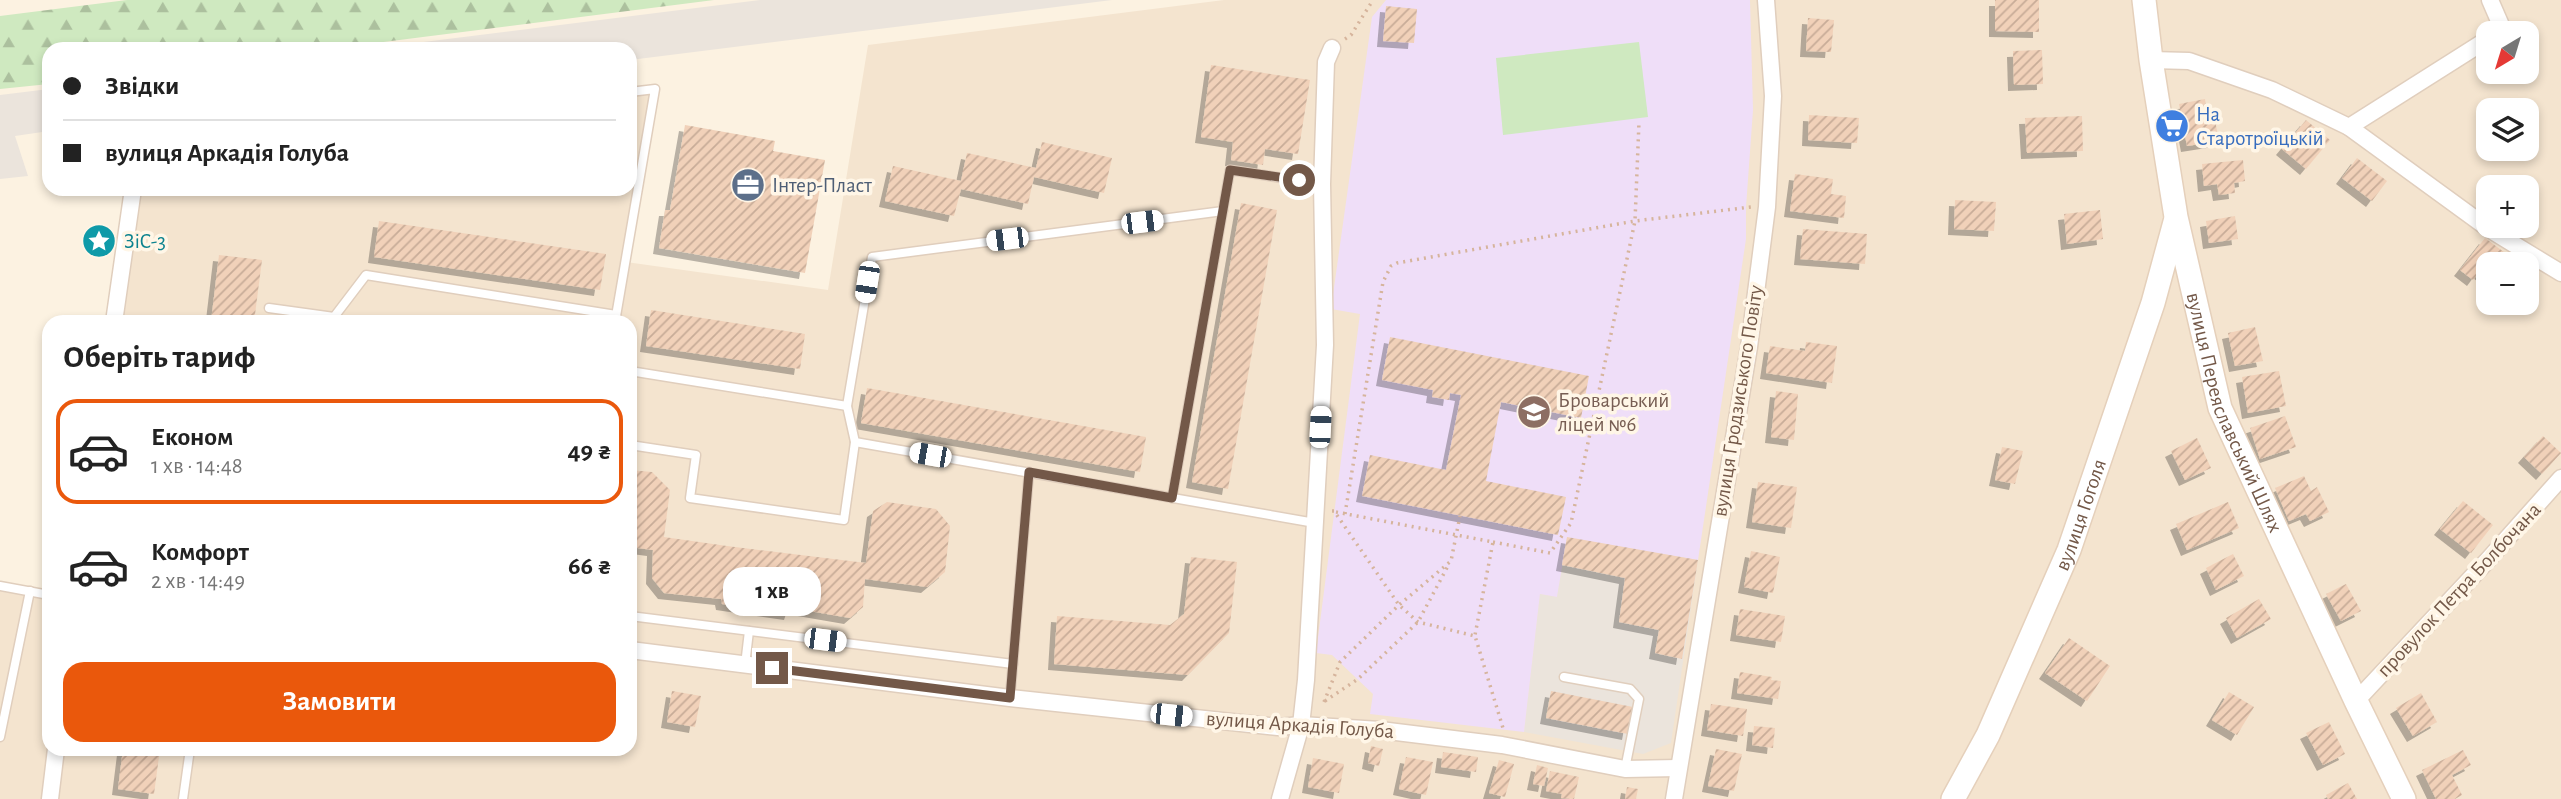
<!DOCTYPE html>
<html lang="uk">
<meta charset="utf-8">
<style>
body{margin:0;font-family:"Alegreya Sans",sans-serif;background:#f2f2f2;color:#222;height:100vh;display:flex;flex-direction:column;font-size:26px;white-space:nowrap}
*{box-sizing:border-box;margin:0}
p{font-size:23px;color:#767676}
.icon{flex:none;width:38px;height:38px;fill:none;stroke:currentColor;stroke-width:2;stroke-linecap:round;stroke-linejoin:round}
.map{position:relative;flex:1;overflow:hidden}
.panel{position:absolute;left:42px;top:315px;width:595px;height:441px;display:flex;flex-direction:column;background:#fff;border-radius:21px;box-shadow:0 4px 10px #0003}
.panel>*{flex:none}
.top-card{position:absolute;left:42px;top:42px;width:595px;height:154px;border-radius:21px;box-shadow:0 4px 10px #0003;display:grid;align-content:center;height:154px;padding:0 21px;background:#fff}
.needle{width:46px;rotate:218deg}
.buttons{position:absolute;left:2476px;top:21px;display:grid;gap:14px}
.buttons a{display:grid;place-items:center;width:63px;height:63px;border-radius:14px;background:#fff;box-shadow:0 4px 10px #0003;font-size:35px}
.end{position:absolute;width:32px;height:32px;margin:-16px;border:9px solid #735848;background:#fff;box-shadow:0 0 0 4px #fff}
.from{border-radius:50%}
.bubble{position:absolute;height:49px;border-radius:21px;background:#fff;box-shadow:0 4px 10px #0003;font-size:23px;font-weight:700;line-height:49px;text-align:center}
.car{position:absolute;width:21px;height:42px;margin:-21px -10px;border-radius:9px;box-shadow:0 0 5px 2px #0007;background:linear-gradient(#fff 24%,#345 0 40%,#fff 0 76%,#345 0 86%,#fff 0)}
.top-card b{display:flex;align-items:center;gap:24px;height:66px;font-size:26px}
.top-card b+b{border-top:2px solid #e0e0e0}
.top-card i{width:18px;height:18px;background:#222}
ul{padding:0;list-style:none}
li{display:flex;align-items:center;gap:21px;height:105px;margin:0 14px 10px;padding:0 7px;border:4px solid transparent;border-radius:21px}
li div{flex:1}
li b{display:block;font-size:26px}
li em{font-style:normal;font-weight:700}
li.active{border-color:#ea580c}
li>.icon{width:63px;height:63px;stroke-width:1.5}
h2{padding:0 21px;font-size:32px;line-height:84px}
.action{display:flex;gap:14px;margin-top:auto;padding:14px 21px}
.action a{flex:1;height:80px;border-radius:21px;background:#ea580c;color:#fff;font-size:28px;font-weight:700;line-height:80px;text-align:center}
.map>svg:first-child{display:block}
</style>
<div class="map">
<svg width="2561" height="799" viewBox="0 0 2561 799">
<defs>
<pattern id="forest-firs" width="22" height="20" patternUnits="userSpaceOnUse" patternTransform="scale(1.75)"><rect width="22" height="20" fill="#cfe9c0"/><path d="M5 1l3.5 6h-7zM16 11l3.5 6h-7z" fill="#acc09e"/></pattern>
<pattern id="building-hatch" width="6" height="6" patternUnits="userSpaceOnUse" patternTransform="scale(1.75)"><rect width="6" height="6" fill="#f1d1b9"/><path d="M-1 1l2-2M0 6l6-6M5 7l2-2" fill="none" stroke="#c8ac98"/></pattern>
<filter id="shadow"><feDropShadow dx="-6" dy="6" stdDeviation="0" flood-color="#0004"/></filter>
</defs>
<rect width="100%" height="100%" fill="#fcf2e1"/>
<path fill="#f4e4cf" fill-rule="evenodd" d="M1224,0H2561V799H0V586L49,595V749H630V322H114L133,189H630V92L655,89L626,262L828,290L868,45ZM2488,33H2527V72H2488ZM2488,110H2527V149H2488ZM2488,187H2527V226H2488ZM2488,264H2527V303H2488Z"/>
<g fill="#ebe4dc">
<path d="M760,0H1112L630,60V49H367Z"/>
<path d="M49,89V131L15,136L28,176L0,179V95Z"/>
<path d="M1567,537L1698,560L1671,743L1643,754L1524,732L1540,594L1557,597Z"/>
</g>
<path fill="#efdef8" d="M1386,0H1750L1753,110L1746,207V239L1698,560L1567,538L1557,597L1540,594L1524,732L1370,714L1373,694L1332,655L1316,653L1360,314L1331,309L1372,17Z"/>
<path fill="url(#forest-firs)" d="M127,0H714L328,49H49V84L0,89V16Z"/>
<path fill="#cfe9c0" d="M1639,42L1648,117L1503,135L1496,58Z"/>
<g fill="url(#building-hatch)" filter="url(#shadow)">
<path d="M1995,0H2039V32L1995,31Z"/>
<path d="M1386,6L1417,9L1414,43L1383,41Z"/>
<path d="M1808,18L1834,20L1831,52L1806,51Z"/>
<path d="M2042,50L2043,84L2014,85L2013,51Z"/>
<path d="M1211,65L1310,80L1298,154L1265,149L1263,165L1231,160L1233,142L1201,137Z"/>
<path d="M2205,99L2207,111L2213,110L2219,141L2187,146L2179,104Z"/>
<path d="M1809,115L1859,118L1857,143L1808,140Z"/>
<path d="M2082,116L2083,151L2027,153L2025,118Z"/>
<path d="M2306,120L2330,140L2306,169L2282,149Z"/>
<path d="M685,125L775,141L773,151L825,160L805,273L659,248L665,210H670Z"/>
<path d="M1042,142L1112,158L1104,193L1034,177L1028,204L961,189L954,216L885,201L893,166L961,181L967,153L1036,168Z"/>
<path d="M2357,158L2387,181L2372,201L2342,178Z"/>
<path d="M2243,160L2245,181L2234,183L2235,193L2219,195L2217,184L2204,186L2202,164Z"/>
<path d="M1795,174L1833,179L1831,194L1846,196L1844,218L1790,211Z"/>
<path d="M1955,200L1996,202L1994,231L1954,229Z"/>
<path d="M1241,203L1277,210L1228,489L1192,482Z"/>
<path d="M2100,210L2103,239L2067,244L2064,214Z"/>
<path d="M2235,216L2238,239L2209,243L2206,221Z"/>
<path d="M379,221L606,254L600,290L374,257Z"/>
<path d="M1803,229L1867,234L1865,264L1800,259Z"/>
<path d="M2485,238L2520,264H2488V279L2479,272L2473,280L2460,270Z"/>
<path d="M219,255L262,260L254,322H211Z"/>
<path d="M651,310L805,334L800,369L646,346Z"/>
<path d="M2255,327L2263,361L2235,366L2228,333Z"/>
<path d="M1390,337L1589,376L1581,418L1501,402L1486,481L1566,497L1558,535L1362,496L1370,455L1446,470L1461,395L1450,393L1449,400L1432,397L1433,390L1382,380Z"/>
<path d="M1806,342L1837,346L1832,383L1766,373L1770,346L1805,351Z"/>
<path d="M2279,371L2286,406L2248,413L2242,377Z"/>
<path d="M867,388L1146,437L1140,472L861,423Z"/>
<path d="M1776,391L1798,394L1794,440L1771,437Z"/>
<path d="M2285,416L2296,447L2260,459L2250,428Z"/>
<path d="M2543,436L2561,453L2542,474L2524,457Z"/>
<path d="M2197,438L2211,468L2185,480L2171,451Z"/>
<path d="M2002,447L2023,451L2015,484L1995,480Z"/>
<path d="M630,470L652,472L670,490L664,537L727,546L866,563L873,511L887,502L936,509L950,526L945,572L927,587L865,579L863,607L850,618L792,608L790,614L722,604L721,599L664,593L652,578L653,550L630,547Z"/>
<path d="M2304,476L2311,491L2317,487L2329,512L2310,521L2306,514L2289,521L2275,488Z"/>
<path d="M1758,482L1797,487L1791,528L1752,522Z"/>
<path d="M2463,501L2493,525L2471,553L2440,529Z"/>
<path d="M2228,502L2239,528L2187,550L2176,524Z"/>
<path d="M1567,537L1698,560L1682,659L1655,653L1659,630L1619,622L1625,578L1562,565Z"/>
<path d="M1751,551L1780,557L1773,593L1744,587Z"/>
<path d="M2233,554L2244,576L2216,590L2206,568Z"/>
<path d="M1191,557L1237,562L1229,633L1188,675L1054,664L1057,616L1170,625L1184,614Z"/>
<path d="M2346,584L2361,611L2341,621L2326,594Z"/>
<path d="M2259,599L2271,619L2237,638L2226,618Z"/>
<path d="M1740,609L1785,616L1781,642L1736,635Z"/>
<path d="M2069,638L2110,666L2087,701L2045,673Z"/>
<path d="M1740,672L1772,677L1771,680L1781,681L1778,699L1737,693Z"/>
<path d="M672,691L701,696L695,727L667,722Z"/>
<path d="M1551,691L1633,707L1628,734L1546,718Z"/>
<path d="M2229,692L2254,707L2237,735L2212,720Z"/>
<path d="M2421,693L2437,722L2413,736L2396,708Z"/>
<path d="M1711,704L1747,709L1743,736L1707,730Z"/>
<path d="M2329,722L2345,754L2323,765L2306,733Z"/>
<path d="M1754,726L1775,728L1773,748L1752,745Z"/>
<path d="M1371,746L1383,749L1379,766L1368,763Z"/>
<path d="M123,749H160L154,794L118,789Z"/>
<path d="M1716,749L1742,754L1734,791L1708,786Z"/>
<path d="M2463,750L2471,765L2452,775L2462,795L2455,799H2436L2422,770Z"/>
<path d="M1443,752L1478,757L1476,772L1441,767Z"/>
<path d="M1406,757L1433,762L1426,795L1399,789Z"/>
<path d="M1313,758L1344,764L1339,793L1308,787Z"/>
<path d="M1499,760L1514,764L1505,797L1489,793Z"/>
<path d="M1537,765L1548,768L1544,786L1533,784Z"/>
<path d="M1550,771L1579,777L1574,799L1561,798L1562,794L1546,791Z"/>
<path d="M2348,783L2357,799H2328L2326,795Z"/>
<path d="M1627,787L1638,789L1636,799H1625Z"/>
</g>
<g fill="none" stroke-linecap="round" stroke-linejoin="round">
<g stroke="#e0cebd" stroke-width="11">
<g id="lane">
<path d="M1223,211L872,257L847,406L855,442L1315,523"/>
<path d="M269,308L334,317"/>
<path d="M333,322L334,317L366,275L616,315"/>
<path d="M615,322L655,89L630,92"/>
<path d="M630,371L847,406"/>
<path d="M630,445L696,455L690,498L844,520L855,442"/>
<path d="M1172,498L1230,170L1322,184"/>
<path d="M0,586L49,595"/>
<path d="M630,616L1013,664"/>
<path d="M745,665L749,631"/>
<path d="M1564,677L1630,689L1639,699L1625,769"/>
<path d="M1010,698L1029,472"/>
<path d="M0,737L30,591"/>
<path d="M183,799L190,749"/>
</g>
</g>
<g stroke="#e0cebd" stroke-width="19">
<g id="street">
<path d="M2490,0L2503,30L2497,33"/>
<path d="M2151,60L2189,61L2272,90L2349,127L2489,229L2561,273"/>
<path d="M2349,127L2488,39"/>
<path d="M114,322L133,189"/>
<path d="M630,650L1010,698L1278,727L1301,725L1380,730L1502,745L1625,769L1678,768"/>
<path d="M2356,701L2486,562L2561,478"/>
<path d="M50,799L56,749"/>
<path d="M1280,799L1301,725L1306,680L1325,345L1322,184L1326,62L1332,48"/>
<path d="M1674,799L1749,347L1767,207L1773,96L1766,0"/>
</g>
</g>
<g stroke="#e5d0bb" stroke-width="26">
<g id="secondary">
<path id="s1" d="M2144,0L2151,60L2176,217L2220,408L2356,701L2404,799"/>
<path id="s2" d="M1953,799L1988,735L2069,550L2153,303L2175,222"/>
</g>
</g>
<g stroke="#d6b49c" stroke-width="3.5" stroke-dasharray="2 5" stroke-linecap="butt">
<path d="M1345,39L1351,35L1373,0"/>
<path d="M1332,511H1334L1399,605L1418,622L1475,636L1503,728"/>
<path d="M1336,512L1493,542L1475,635"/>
<path d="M1345,514L1383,282L1391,266L1397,263L1635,221L1751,207"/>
<path d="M1493,542L1550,553L1571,523L1635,221L1639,122"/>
<path d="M1325,701L1358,679L1418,622L1449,564"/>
<path d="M1324,702L1340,662L1399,605L1451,561L1460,516"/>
</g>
<use href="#lane" stroke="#fff" stroke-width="8"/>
<use href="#street" stroke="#fff" stroke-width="16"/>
<use href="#secondary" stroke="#fff" stroke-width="23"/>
</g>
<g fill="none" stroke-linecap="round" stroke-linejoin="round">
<path stroke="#735848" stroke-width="9" d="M772,668L1010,698L1029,472L1172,498L1230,170L1299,180"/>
</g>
<defs>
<g id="supermarket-disc" transform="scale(1.75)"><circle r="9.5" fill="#3f7fe0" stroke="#fff6e7"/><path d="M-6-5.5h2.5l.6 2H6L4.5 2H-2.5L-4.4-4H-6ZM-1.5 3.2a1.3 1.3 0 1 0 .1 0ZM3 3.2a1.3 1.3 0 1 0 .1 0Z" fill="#fff"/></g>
<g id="office-disc" transform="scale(1.75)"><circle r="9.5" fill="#5c6f8a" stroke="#fff6e7"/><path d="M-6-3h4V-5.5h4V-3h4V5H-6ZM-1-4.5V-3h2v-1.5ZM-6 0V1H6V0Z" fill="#fff"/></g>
<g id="sight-disc" transform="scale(1.75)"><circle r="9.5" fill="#0f9aa8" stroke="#fff6e7"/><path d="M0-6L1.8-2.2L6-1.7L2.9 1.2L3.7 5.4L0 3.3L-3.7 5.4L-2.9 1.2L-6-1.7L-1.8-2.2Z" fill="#fff"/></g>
<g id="school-disc" transform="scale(1.75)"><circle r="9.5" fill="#8d6e63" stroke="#fff6e7"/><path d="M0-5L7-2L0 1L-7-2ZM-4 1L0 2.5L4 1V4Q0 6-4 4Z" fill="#fff"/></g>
</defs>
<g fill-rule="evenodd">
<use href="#supermarket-disc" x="2172" y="126"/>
<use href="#office-disc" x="748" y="185"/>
<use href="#sight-disc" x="99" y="241"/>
<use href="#school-disc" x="1534" y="412"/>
</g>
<g text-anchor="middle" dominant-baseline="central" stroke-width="7" stroke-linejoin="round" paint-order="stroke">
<g font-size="21" fill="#366cbe" stroke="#fff6e7" text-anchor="start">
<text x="2196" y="114">На<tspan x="2196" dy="24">Старотроїцькій</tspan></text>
</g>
<g font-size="21" fill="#4e5e75" stroke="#fff6e7" text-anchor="start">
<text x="772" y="185">Інтер-Пласт</text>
</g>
<g font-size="21" fill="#0d838f" stroke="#fff6e7" text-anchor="start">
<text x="124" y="241">ЗіС-3</text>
</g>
<g font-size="21" fill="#785e54" stroke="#fff6e7" text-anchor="start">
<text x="1558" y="400">Броварський<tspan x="1558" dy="24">ліцей №6</tspan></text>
</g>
<g font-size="21" fill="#735848" stroke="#fff6e7">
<text transform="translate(1738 401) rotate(-81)">вулиця Гродзиського Повіту</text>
<text stroke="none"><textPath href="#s1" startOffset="424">вулиця Переяславський Шлях</textPath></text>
<text stroke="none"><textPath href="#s2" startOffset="312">вулиця Гоголя</textPath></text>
<text transform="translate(2459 590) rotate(-47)">провулок Петра Болбочана</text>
<text transform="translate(1300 725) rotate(4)">вулиця Аркадія Голуба</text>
</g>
</g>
</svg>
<div class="buttons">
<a><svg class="needle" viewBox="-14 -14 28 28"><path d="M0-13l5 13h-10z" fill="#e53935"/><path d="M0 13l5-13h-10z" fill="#767676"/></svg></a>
<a><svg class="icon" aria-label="layers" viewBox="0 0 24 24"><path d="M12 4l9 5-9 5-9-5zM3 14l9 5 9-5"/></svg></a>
<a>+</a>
<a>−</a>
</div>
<i class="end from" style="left:1299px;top:180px"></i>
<i class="end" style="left:772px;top:668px"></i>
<div class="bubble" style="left:723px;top:567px;width:98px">1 хв</div>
<i class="car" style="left:1142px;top:222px;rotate:83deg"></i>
<i class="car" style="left:1007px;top:239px;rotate:263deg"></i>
<i class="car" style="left:867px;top:282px;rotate:189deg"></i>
<i class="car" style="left:1320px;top:427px;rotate:3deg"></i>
<i class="car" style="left:930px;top:455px;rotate:280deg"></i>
<i class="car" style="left:825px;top:640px;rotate:97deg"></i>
<i class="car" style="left:1171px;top:715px;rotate:96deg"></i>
<div class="top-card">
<b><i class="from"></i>Звідки</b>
<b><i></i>вулиця Аркадія Голуба</b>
</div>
<section class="panel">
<h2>Оберіть тариф</h2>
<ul>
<li class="active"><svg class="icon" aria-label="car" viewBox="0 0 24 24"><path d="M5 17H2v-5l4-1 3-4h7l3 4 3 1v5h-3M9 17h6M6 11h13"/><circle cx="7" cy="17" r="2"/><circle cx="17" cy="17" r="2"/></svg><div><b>Економ</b><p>1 хв · 14:48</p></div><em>49 ₴</em></li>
<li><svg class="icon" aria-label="car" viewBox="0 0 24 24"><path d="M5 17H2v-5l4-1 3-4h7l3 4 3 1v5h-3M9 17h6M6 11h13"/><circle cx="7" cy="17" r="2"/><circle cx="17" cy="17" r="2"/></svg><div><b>Комфорт</b><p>2 хв · 14:49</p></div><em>66 ₴</em></li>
</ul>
<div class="action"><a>Замовити</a></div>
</section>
</div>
